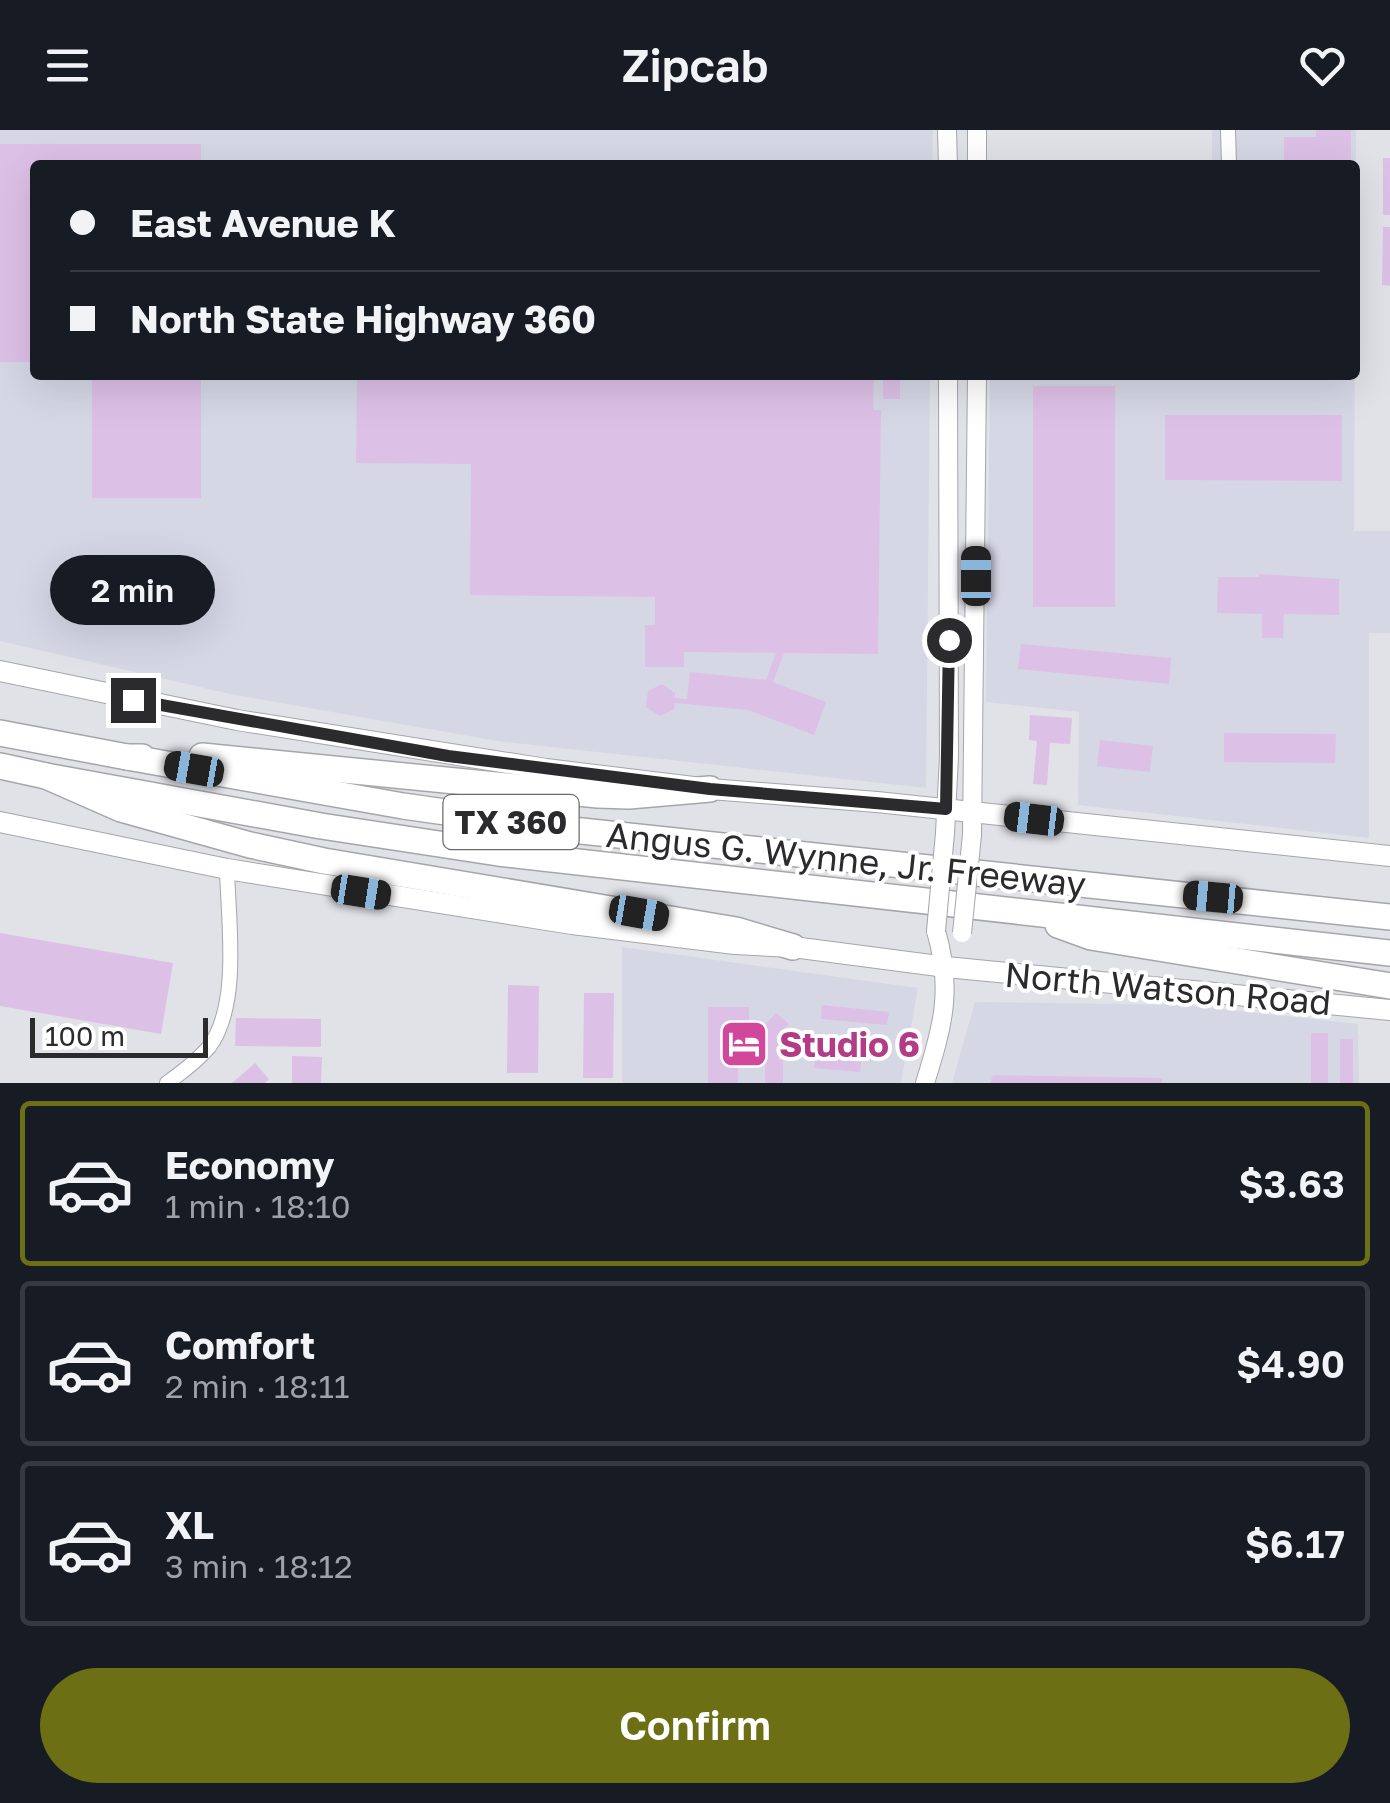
<!DOCTYPE html>
<meta charset="utf-8">
<style>
body{margin:0;font-family:"Golos Text",sans-serif;background:#20242c;color:#f1f3f6;height:100vh;display:flex;flex-direction:column;font-size:38px;white-space:nowrap}
*{box-sizing:border-box;margin:0}
p{font-size:32px;color:#9ea1a6}
.icon{flex:none;width:55px;height:55px;fill:none;stroke:currentColor;stroke-width:2;stroke-linecap:round;stroke-linejoin:round}
.map{position:relative;height:953px;overflow:hidden}
.side{display:flex;flex-direction:column;background:#171b24;flex:1}
.side>*{flex:none}
.hud{position:absolute;left:30px;top:30px;width:1330px;height:220px;border-radius:10px;box-shadow:0 10px 40px #0002;display:grid;align-content:center;height:220px;padding:0 40px;background:#171b24}
.scale{position:absolute;left:30px;bottom:25px;width:178px;box-sizing:border-box;padding-left:10px;border:5px solid #2b2b2e;border-top:0;font-size:28px;line-height:35px;white-space:nowrap;color:#2b2b2e;-webkit-text-stroke:8px #fff;paint-order:stroke}
.end{position:absolute;width:45px;height:45px;margin:-22px;border:12px solid #2b2b2e;background:#fff;box-shadow:0 0 0 5px #fff}
.from{border-radius:50%}
.bubble{position:absolute;height:70px;border-radius:35px;background:#171b24;box-shadow:0 10px 40px #0002;font-size:32px;font-weight:600;line-height:70px;text-align:center}
.car{position:absolute;width:30px;height:60px;margin:-30px -15px;border-radius:12px;box-shadow:0 0 8px 2px #0007;background:linear-gradient(#222 24%,#8ab4d8 0 40%,#222 0 76%,#8ab4d8 0 86%,#222 0)}
.hud b{display:flex;align-items:center;gap:35px;height:95px;font-size:38px}
.hud b+b{border-top:2px solid #363941}
.hud i{width:25px;height:25px;background:#f1f3f6}
ul{padding:18px 0 0;list-style:none}
li{display:flex;align-items:center;gap:30px;height:165px;margin:0 20px 15px;padding:0 20px;border:5px solid #363941;border-radius:10px}
li div{flex:1}
li b{display:block;font-size:38px}
li em{font-style:normal;font-weight:600}
li.current{border-color:#6c6f14}
li>.icon{width:90px;height:90px;stroke-width:1.5}
.primary-button{display:flex;gap:20px;margin-top:auto;padding:20px 40px}
.primary-button a{flex:1;height:115px;border-radius:60px;background:#6c6f14;color:#fff;font-size:40px;font-weight:600;line-height:115px;text-align:center}
header{display:flex;justify-content:space-between;align-items:center;height:130px;padding:0 40px;background:#171b24;font-size:45px;font-weight:600}
.map>svg:first-child{display:block}
</style>
<header><svg class="icon" aria-label="menu" viewBox="0 0 24 24"><path d="M4 6h16M4 12h16M4 18h16"/></svg>Zipcab<svg class="icon" aria-label="heart" viewBox="0 0 24 24"><path d="M12 20l-8-8c-3-5 5-10 8-4 3-6 11-1 8 4z"/></svg></header>
<div class="map">
<svg width="1390" height="953" viewBox="0 0 1390 953">
<rect width="100%" height="100%" fill="#e1e2e8"/>
<g fill="#d6d7e5">
<path d="M0,0H933L932,35H35V245H930L926,658L497,611L230,564L0,511Z"/>
<path d="M1212,0H1356L1354,401H1390V503H1369V708L1078,675L1079,582L986,572L990,245H1355V35H1212Z"/>
<path d="M622,817L918,858L901,953H622Z"/>
<path d="M975,872L1183,875L1358,894L1359,953H952Z"/>
</g>
<g fill="#ddc0e6">
<path d="M1316,0H1351V35H1284V7H1316Z"/>
<path d="M0,14H201V35H35V232H0Z"/>
<rect x="1383" y="28" width="7" height="57"/>
<path d="M1383,97H1390V156L1382,155Z"/>
<rect x="92" y="245" width="109" height="123"/>
<path d="M357,245H874L873,280H881L878,524L784,523L773,552L826,572L814,605L748,580L675,573L674,579L660,586L646,577L648,561L662,554L675,563V568L687,569L690,542L766,550L776,523L684,522V537H645V495H655V467L470,465L471,334L356,333Z"/>
<rect x="883" y="245" width="17" height="24"/>
<rect x="1033" y="256" width="82" height="221"/>
<path d="M1165,285H1342V351L1165,350Z"/>
<path d="M1259,444L1339,449V485L1284,484L1283,508H1262V484L1217,483L1218,447H1259Z"/>
<path d="M1021,514L1171,528L1169,554L1018,539Z"/>
<path d="M1030,585L1072,588L1070,614L1050,613L1047,655L1033,654L1037,611L1029,610Z"/>
<path d="M1224,603L1336,604L1335,633L1224,632Z"/>
<path d="M1100,610L1153,616L1150,642L1097,636Z"/>
<path d="M0,803L173,833L161,904L0,876Z"/>
<path d="M508,855L539,856L538,943H507Z"/>
<path d="M584,863H614L613,948H583Z"/>
<path d="M822,875L889,882L887,895L821,889Z"/>
<path d="M708,877H749V898L757,889L764,896L776,883L789,894L776,907L779,911V930H783V953H765V924L758,917H752L738,931V953H708Z"/>
<path d="M236,888L321,889V917L235,916Z"/>
<rect x="1311" y="903" width="17" height="50"/>
<rect x="1340" y="909" width="13" height="44"/>
<path d="M816,910L856,914L855,921L862,928L860,942L814,938Z"/>
<path d="M292,926L322,927L321,953H292Z"/>
<path d="M255,933L269,949L265,953H232Z"/>
<path d="M993,945L1162,948V953H990Z"/>
</g>
<g fill="none" stroke-linecap="round" stroke-linejoin="round">
<g stroke="#a5a5ac" stroke-width="16">
<g id="minor">
<path d="M1228,0L1229,35"/>
<path d="M167,953C181,943 198,930 209,917C241,875 228,789 227,739"/>
</g>
</g>
<g stroke="#a5a5ac" stroke-width="20">
<g id="tertiary">
<path d="M947,0L948,35"/>
<path d="M977,0V35"/>
<path d="M945,703L949,627L948,245"/>
<path d="M972,705L977,245"/>
<path d="M925,953C943,896 953,859 936,801"/>
</g>
</g>
<g stroke="#a5a5ac" stroke-width="22">
<g id="secondary">
<path d="M0,541L237,590L546,639L710,659L877,672L1390,726"/>
<path d="M0,692L227,739L572,794L735,814L793,817L946,837L1390,880"/>
</g>
</g>
<g stroke="#a5a5ac" stroke-width="28">
<g id="motorway">
<path d="M0,603L127,627H142"/>
<path d="M202,626L598,665L629,666L710,659"/>
<path d="M127,627L403,676L572,700L1390,787"/>
<path d="M0,636L46,646L121,679L250,715L324,731L736,800L793,817"/>
<path d="M46,646L321,696L498,723L1390,823"/>
<path d="M1058,795L1091,807L1390,856"/>
</g>
</g>
<use href="#minor" stroke="#fff" stroke-width="14"/>
<use href="#tertiary" stroke="#fff" stroke-width="18"/>
<use href="#secondary" stroke="#fff" stroke-width="20"/>
<use href="#motorway" stroke="#fff" stroke-width="25"/>
<g stroke="#a5a5ac" stroke-width="20" stroke-linecap="butt">
<g id="tertiary-bridge">
<path d="M936,801L945,703"/>
<path d="M962,803L972,705"/>
</g>
</g>
<use href="#tertiary-bridge" stroke="#fff" stroke-width="18"/>
</g>
<g fill="none" stroke-linecap="round" stroke-linejoin="round">
<path stroke="#2b2b2e" stroke-width="12" d="M133,570L448,626L710,659L946,679L949,510"/>
</g>
<defs>
<g id="hotel-square" transform="scale(2.5)"><rect x="-9" y="-9" width="18" height="18" rx="4" fill="#d1479c" stroke="#fff"/><path d="M-6-4.5h1.5V1H6V5H4.5V3h-9V5H-6ZM-4 0a1.8 1.8 0 1 1 3.6 0ZM.5 0V-2.5h3Q6-2.5 6 0Z" fill="#fff"/></g>
</defs>
<g fill-rule="evenodd">
<use href="#hotel-square" x="744" y="914"/>
</g>
<g text-anchor="middle" dominant-baseline="central" stroke-width="8" stroke-linejoin="round" paint-order="stroke">
<rect fill="#fff" stroke="#6b6b6d" stroke-width="2.5" x="443.5" y="665" width="135" height="54" rx="8"/>
<g font-size="32" font-weight="bold" fill="#2b2b2e">
<text x="511" y="692">TX 360</text>
</g>
<g font-size="35" fill="#2b2b2e" stroke="#fff">
<text transform="translate(846 729) rotate(6)">Angus G. Wynne, Jr. Freeway</text>
<text transform="translate(1168 858) rotate(5)">North Watson Road</text>
</g>
<g font-size="35" font-weight="bold" fill="#b23c85" stroke="#fff" text-anchor="start">
<text x="779" y="914">Studio 6</text>
</g>
</g>
</svg>
<div class="scale">100 m</div>
<i class="end from" style="left:949px;top:510px"></i>
<i class="end" style="left:133px;top:570px"></i>
<div class="bubble" style="left:50px;top:425px;width:165px">2 min</div>
<i class="car" style="left:976px;top:446px;rotate:0deg"></i>
<i class="car" style="left:194px;top:639px;rotate:280deg"></i>
<i class="car" style="left:1034px;top:689px;rotate:277deg"></i>
<i class="car" style="left:361px;top:762px;rotate:99deg"></i>
<i class="car" style="left:1213px;top:767px;rotate:275deg"></i>
<i class="car" style="left:639px;top:783px;rotate:100deg"></i>
<div class="hud">
<b><i class="from"></i>East Avenue K</b>
<b><i></i>North State Highway 360</b>
</div>
</div>
<section class="side">
<ul>
<li class="current"><svg class="icon" aria-label="car" viewBox="0 0 24 24"><path d="M5 17H2v-5l4-1 3-4h7l3 4 3 1v5h-3M9 17h6M6 11h13"/><circle cx="7" cy="17" r="2"/><circle cx="17" cy="17" r="2"/></svg><div><b>Economy</b><p>1 min · 18:10</p></div><em>$3.63</em></li>
<li><svg class="icon" aria-label="car" viewBox="0 0 24 24"><path d="M5 17H2v-5l4-1 3-4h7l3 4 3 1v5h-3M9 17h6M6 11h13"/><circle cx="7" cy="17" r="2"/><circle cx="17" cy="17" r="2"/></svg><div><b>Comfort</b><p>2 min · 18:11</p></div><em>$4.90</em></li>
<li><svg class="icon" aria-label="car" viewBox="0 0 24 24"><path d="M5 17H2v-5l4-1 3-4h7l3 4 3 1v5h-3M9 17h6M6 11h13"/><circle cx="7" cy="17" r="2"/><circle cx="17" cy="17" r="2"/></svg><div><b>XL</b><p>3 min · 18:12</p></div><em>$6.17</em></li>
</ul>
<div class="primary-button"><a>Confirm</a></div>
</section>
